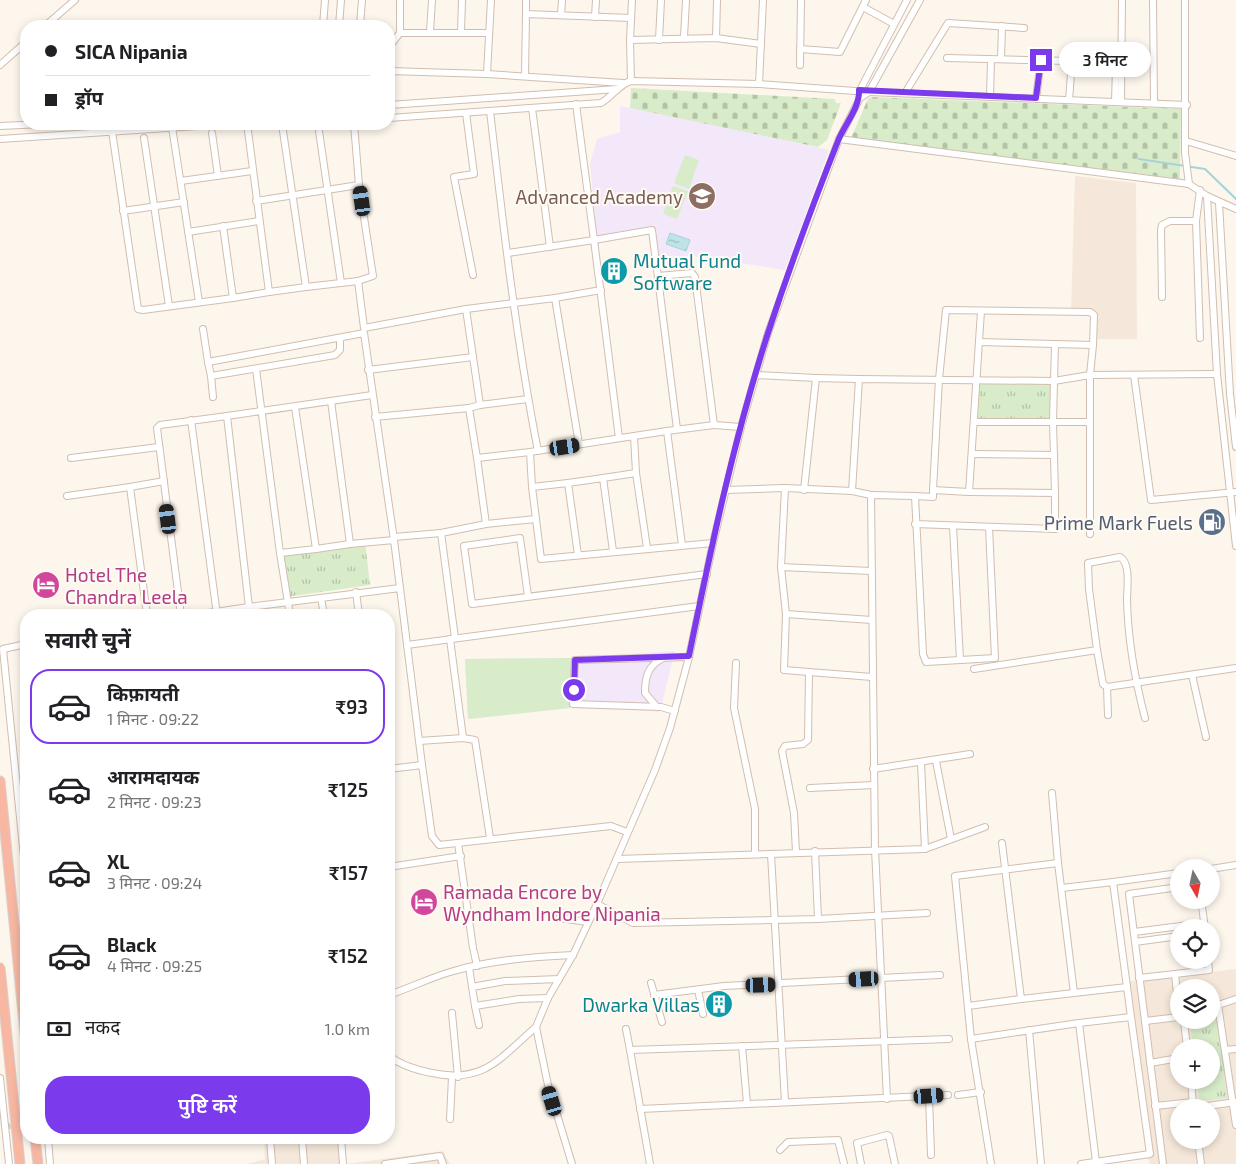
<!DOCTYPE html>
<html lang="hi">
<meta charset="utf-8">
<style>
body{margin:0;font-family:"Exo 2","Noto Sans Devanagari",sans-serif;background:#f6f6f6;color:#202124;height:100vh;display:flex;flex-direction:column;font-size:19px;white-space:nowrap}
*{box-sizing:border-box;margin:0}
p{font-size:16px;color:#757577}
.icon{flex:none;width:28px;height:28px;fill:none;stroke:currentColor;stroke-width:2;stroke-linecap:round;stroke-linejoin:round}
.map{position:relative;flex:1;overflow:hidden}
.side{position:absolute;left:20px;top:609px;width:375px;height:535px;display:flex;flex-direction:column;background:#fff;border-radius:20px;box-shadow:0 2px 8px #0003}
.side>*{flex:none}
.guide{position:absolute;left:20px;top:20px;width:375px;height:110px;border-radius:20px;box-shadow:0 2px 8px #0003;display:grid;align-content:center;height:110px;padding:0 25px;background:#fff}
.needle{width:32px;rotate:171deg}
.buttons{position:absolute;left:1170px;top:859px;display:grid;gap:10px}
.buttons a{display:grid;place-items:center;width:50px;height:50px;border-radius:50%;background:#fff;box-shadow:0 2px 8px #0003;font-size:25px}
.end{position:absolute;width:22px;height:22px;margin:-11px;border:6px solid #7c3aed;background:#fff;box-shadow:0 0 0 2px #fff}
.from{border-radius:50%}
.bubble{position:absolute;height:35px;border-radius:18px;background:#fff;box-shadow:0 2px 8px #0003;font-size:16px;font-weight:600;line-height:35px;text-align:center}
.car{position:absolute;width:15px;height:30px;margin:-15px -8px;border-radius:6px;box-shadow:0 0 4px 1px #0007;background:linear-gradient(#222 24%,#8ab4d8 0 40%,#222 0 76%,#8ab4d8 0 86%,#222 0)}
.guide b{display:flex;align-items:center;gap:18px;height:48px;font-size:19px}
.guide b+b{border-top:1px solid #e0e0e0}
.guide i{width:12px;height:12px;background:#202124}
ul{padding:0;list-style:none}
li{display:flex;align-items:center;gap:15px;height:75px;margin:0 10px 8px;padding:0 15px;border:2px solid transparent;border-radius:20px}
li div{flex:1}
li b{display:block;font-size:19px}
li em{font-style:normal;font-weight:600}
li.current{border-color:#7c3aed}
li>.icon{width:45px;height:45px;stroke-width:1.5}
h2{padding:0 25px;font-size:22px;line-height:60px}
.pay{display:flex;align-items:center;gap:12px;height:55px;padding:0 25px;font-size:19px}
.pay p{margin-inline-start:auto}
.cta{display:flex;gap:10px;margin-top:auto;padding:10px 25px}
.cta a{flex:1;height:58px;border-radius:20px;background:#7c3aed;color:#fff;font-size:20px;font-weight:600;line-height:58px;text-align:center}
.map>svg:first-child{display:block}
</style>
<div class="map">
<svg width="1236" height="1164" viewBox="0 0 1236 1164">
<defs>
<pattern id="grass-tufts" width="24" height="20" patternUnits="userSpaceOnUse" patternTransform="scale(1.25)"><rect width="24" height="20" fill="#d8ecc9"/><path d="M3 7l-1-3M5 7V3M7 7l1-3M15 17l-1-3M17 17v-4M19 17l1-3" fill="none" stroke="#b4c2a5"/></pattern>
<pattern id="cemetery-stones" width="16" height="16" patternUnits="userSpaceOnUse" patternTransform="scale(1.25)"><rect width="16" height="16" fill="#d8ecc9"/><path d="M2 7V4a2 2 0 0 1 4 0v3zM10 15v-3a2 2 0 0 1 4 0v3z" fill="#b4c2a5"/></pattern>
<pattern id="water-ripples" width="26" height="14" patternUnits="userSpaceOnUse" patternTransform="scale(1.25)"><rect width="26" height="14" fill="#bfe3e8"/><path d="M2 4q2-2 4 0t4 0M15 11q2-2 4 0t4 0" fill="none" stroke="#a0bbbe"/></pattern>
</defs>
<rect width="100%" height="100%" fill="#fdf6ec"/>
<g fill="#f5e8da" fill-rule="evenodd">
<path d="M1075,176L1136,183L1137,339H1094L1096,312L1071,311Z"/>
<path d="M1236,969V1164H1150L1146,1154L1125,982ZM1179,988H1211V1020H1179ZM1179,1048H1211V1080H1179ZM1179,1108H1211V1140H1179Z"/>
<path d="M264,1138H343L345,1164L443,1151L450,1164H247L265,1159Z"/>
</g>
<g fill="#f3e8fa">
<path d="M620,106L694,120L829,150L785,270L691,256L660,260L654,230L597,239L590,163L597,139L620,132Z"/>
<path d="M675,651L660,711L570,708L468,719L465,659L572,658Z"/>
</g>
<g fill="url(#grass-tufts)">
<path d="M978,377L1050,379V418H976Z"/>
<path d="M365,542L370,585L286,597L279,552Z"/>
<path d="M1217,1016L1227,1098L1199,1101L1197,1080H1211V1048L1193,1047L1190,1020H1211V1017Z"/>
</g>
<g fill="url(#cemetery-stones)">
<path d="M631,88L835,99L836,103H841L827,140L818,147L630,108Z"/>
<path d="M871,97L1181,109L1180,179L851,138L868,99Z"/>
</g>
<g fill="#d8ecc9">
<path d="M685,155L699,160L689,189L674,183Z"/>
<path d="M673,186L688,191L677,219L663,214Z"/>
<path d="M572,658L570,708L468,719L465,659Z"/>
</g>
<path fill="url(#water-ripples)" stroke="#a5d3da" d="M670,233L690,240L686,251L666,244Z"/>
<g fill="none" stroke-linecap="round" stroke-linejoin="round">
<path stroke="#a5d3da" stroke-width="2" d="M1139,159L1205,169L1236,199"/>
<path stroke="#dcd0c4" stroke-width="6" stroke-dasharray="6 3" stroke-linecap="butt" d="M5,1127L26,1123"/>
<g stroke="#d1beb0" stroke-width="8">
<g id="minor">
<path d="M1153,0L1154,103"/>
<path d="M1185,0V153L1189,184"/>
<path d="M863,7L894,24"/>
<path d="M526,14V0"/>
<path d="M561,15L562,0"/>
<path d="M595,17L596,0"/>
<path d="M45,26L75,0"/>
<path d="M323,26L325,0"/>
<path d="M339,26L341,0"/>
<path d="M360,26L362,0"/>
<path d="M430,32L432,0"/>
<path d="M461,32L462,0"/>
<path d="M400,33H489"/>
<path d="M684,37L686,0"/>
<path d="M716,38L717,0"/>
<path d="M630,40L632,0"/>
<path d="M659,40L661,0"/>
<path d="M389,47L400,33V0"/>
<path d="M800,49L840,52L866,0"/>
<path d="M947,58L1111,62L1116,67L1115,102"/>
<path d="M1001,59L1002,26"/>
<path d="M0,65L26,42"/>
<path d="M800,65L801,0"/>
<path d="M389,71L487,74L623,83"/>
<path d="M487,74L491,0"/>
<path d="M525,76L526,14L631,18"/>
<path d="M631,81L630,40L716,38L761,44"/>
<path d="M759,84L763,0"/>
<path d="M859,92L907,0"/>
<path d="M905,93L948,23L1024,28"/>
<path d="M990,97L991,60"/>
<path d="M1036,99L1041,60"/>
<path d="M1069,100L1072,61"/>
<path d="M1121,102L1122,0"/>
<path d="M576,104L594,240L652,230L677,429"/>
<path d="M389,105L617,89"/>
<path d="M532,108L550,247"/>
<path d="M490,111C503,224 516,339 538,451"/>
<path d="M466,113L474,174L454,177L473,275"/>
<path d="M389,118L601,103C612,97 619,84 631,81L759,84L869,92L1187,105"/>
<path d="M318,124L341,283"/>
<path d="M0,126L43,124"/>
<path d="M172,127L199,302"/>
<path d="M112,131L138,309L143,310L233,298"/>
<path d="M248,131L269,292L306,287"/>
<path d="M283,131L306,287L358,281L373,276L359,185L354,124"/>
<path d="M212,133L218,176"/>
<path d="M144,138L169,306"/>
<path d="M0,139L228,124"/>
<path d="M839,139L1189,184L1207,196L1236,209"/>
<path d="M1186,141L1236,156"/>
<path d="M181,181L252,171"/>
<path d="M1200,190L1196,221L1200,338"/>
<path d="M1207,196L1217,374L1236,546"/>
<path d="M256,201L359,185"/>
<path d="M1219,203L1230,394L1236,447"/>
<path d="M123,211L184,202"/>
<path d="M223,226L233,298L269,292"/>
<path d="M188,232L259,221"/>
<path d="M508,253L594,240L619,438"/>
<path d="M658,276L692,273L695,277L714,425L667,431"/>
<path d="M358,281L364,328L466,309L480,405L469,408L477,458L530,452"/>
<path d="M1162,297L1161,230L1162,225L1170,221H1196"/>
<path d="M466,309L555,298"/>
<path d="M203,329L208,362"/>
<path d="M340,338V350L335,355L211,376L208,362L364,333L394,540"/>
<path d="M979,342L1093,345L1090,375V534"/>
<path d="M256,369L280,553"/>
<path d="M368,370L473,357"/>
<path d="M756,375L816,378"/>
<path d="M1134,375L1151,500L1236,492"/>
<path d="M211,376L213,397"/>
<path d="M372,395L227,416L249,607L400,588L422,765"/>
<path d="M331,401L350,544L394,540L400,588"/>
<path d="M480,405L528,399"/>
<path d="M375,417L469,408"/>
<path d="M191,420L217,615"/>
<path d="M975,422H1053L1054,381L1090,375L1217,374"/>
<path d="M714,425L741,427"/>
<path d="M634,436L667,431L682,545"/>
<path d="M579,444L555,298L601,290"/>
<path d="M972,454L1054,455"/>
<path d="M71,458L159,447"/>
<path d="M477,458L486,524"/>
<path d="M603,478L636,473L647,548"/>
<path d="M568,483L603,478L613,551"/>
<path d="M532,487L530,452L634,436L636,473"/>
<path d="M785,488L781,567L786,614L784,670L872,677"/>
<path d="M726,490L785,488L852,491L859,379L1054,381L1055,345"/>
<path d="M804,490L816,378L859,379"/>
<path d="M852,491L871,495"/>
<path d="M969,492L933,490L939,379L946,310L1090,312L1094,315L1093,345"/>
<path d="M1055,493L1053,422H1090"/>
<path d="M67,496L130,487"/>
<path d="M915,496L933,497V490"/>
<path d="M915,524L1055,529V493L969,492L981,311"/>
<path d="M953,526L960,660"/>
<path d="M394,537L441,533"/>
<path d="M316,549L350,544"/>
<path d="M578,555L568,483L532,487L541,559L713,543"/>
<path d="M781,567L871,571"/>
<path d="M356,592L359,615"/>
<path d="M528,596L520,538L464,546L472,604L707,574"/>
<path d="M321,598L324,615"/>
<path d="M786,614L872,620"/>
<path d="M147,615L130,487L164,481"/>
<path d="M181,615L157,428L160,425L227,416"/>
<path d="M195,615L249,607L250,615"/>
<path d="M290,615L280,553L316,549L295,407"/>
<path d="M455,638L441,533L486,524L536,519"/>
<path d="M450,639L463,738"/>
<path d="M26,644L3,649L26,877"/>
<path d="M407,645L699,606"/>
<path d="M1097,650L1089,589L1088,563L1120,557C1131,563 1127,589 1127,600C1128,640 1135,680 1145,718"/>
<path d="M736,663L734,708L755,809V854"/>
<path d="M974,669L1097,650L1103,684L1107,687L1108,715"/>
<path d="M1192,675L1206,737"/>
<path d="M1107,687L1236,668"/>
<path d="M657,707L645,693C645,676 648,666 663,658"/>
<path d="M675,711L661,707L573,704L575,660L689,657"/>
<path d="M419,741L463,738L475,740L490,838"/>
<path d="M936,761L951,839"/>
<path d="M921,763L925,849"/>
<path d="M389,769L422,765L432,836L439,845L611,826L627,832"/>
<path d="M873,769L970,754"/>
<path d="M810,788L874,785"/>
<path d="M1052,793L1058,863"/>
<path d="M458,843L473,948"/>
<path d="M1002,843L1021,999L1074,993"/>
<path d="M815,851L818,919"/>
<path d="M796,852L794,813L782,751L785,746L803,744L808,740L809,672"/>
<path d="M771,854L785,1102"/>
<path d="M617,859L925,849L985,827"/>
<path d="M389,867L461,856"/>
<path d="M1211,869L1236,865"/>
<path d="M1113,882L1179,873"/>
<path d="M1062,888L1113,882L1127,987L1074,993L1058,863L955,876L971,1039L1079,1023L1096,1162"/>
<path d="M1201,900L1205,928"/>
<path d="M597,904L633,923L818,919L927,913"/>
<path d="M559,918L588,922"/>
<path d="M1134,932L1204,923"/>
<path d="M1135,942L1179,936"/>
<path d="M474,952L477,966"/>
<path d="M469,967L472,987"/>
<path d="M1139,978L1175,974"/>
<path d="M651,983L662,1022"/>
<path d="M1127,987L1131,1017"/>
<path d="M698,990L703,1014"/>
<path d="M389,995C409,988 430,978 450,972C490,960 532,957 573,955"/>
<path d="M654,995L724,986L940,975"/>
<path d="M548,998L519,999L475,1006L472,987L505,981L559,979"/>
<path d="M1236,999L1218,1005L1236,1125"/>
<path d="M475,1006L479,1025"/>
<path d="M968,1006L1021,999"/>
<path d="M452,1013L458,1077"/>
<path d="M1179,1014L1175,974L1209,970L1208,960"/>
<path d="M1184,1020L1187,1048"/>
<path d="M1145,1021L1179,1017"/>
<path d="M1079,1023L1131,1017L1150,1154L1081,1164"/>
<path d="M626,1029L630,1050"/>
<path d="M1029,1030L1041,1164"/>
<path d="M971,1039L991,1164"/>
<path d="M742,1046L747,1104"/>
<path d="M1225,1050L1236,1049"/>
<path d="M389,1056C402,1066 416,1070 432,1073C484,1084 500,1058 536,1027"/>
<path d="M1150,1063L1179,1058"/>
<path d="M0,1078L9,1164"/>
<path d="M1191,1080L1193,1106"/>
<path d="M958,1095L981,1092"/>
<path d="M929,1096L931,1155"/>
<path d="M887,1099L875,849L871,495L915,496L923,654L926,662L995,658L989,527"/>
<path d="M1155,1106L1193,1102"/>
<path d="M1193,1108L1236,1102"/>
<path d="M640,1109L948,1095"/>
<path d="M450,1119L452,1077"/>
<path d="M48,1138L50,1164"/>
<path d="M270,1138L272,1164"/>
<path d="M302,1138L304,1164"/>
<path d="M341,1138L343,1164"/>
<path d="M1198,1140L1201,1164"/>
<path d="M780,1150L788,1142L838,1140L844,1164"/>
<path d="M385,1164L440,1156L443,1164"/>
<path d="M572,1164L548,1085L536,1027L548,998L573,955L597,904L655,770L670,728L689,657L713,543L741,427L768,333L839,139L860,98L869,92L920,0"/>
<path d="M650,1164L630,1050L949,1039"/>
<path d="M861,1164L857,1143L887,1135L889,1136L895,1164"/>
<path d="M1163,1164L1129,894L1179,887"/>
</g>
</g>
<g stroke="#dad1cd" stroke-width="11">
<g id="highway">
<path d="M0,781L26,1044"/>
<path d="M35,1138L38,1164"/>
</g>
</g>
<use href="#minor" stroke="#fff" stroke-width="6"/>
<use href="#highway" stroke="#f7b7a3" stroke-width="9"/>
<g stroke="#dad1cd" stroke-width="11" stroke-linecap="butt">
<path id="highway-bridge" d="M0,967L20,1164"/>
</g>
<use href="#highway-bridge" stroke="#f7b7a3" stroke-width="9"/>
</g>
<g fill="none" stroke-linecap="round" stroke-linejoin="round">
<path stroke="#7c3aed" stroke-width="6" d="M574,690L575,660L689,656C711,548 734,438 768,333C789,269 813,204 838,141C844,125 860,108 859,90L1036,98L1041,60"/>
</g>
<defs>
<g id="university-disc" transform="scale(1.4375)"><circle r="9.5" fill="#8d6e63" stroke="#fffaf3"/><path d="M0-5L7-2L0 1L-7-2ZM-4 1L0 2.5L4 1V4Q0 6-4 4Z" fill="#fff"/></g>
<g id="building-disc" transform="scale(1.4375)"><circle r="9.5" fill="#0f9aa8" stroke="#fffaf3"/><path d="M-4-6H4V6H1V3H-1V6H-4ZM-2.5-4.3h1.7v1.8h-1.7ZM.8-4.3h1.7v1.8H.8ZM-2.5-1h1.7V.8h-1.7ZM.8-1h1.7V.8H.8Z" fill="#fff"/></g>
<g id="fuel-disc" transform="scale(1.4375)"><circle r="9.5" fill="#5c6f8a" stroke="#fffaf3"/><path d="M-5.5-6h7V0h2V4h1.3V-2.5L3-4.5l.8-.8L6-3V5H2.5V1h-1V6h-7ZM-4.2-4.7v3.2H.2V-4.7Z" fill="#fff"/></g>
<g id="hotel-disc" transform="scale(1.4375)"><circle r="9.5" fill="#d1479c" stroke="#fffaf3"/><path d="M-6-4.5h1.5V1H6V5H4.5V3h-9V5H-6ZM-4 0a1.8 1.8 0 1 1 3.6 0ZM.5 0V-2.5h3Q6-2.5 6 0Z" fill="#fff"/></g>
</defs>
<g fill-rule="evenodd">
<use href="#university-disc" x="702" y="196"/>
<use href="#building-disc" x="614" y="271"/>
<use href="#fuel-disc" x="1212" y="522"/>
<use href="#hotel-disc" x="46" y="585"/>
<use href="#hotel-disc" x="424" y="902"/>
<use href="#building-disc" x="719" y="1004"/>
</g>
<g text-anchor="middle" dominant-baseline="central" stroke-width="4" stroke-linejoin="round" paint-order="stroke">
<g font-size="19" fill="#785e54" stroke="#fffaf3" text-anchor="end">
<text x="683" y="196">Advanced Academy</text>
</g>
<g font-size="19" fill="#0d838f" stroke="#fffaf3" text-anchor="start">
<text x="633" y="260">Mutual Fund<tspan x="633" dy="22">Software</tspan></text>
<text x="700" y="1004" text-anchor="end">Dwarka Villas</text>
</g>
<g font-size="19" fill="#4e5e75" stroke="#fffaf3" text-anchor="end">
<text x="1193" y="522">Prime Mark Fuels</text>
</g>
<g font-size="19" fill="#b23c85" stroke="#fffaf3" text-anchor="start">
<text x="65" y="574">Hotel The<tspan x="65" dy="22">Chandra Leela</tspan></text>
<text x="443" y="891">Ramada Encore by<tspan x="443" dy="22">Wyndham Indore Nipania</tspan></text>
</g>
</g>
</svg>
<div class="buttons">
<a><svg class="needle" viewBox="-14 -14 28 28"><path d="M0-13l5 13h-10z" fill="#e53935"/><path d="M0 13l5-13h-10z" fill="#757577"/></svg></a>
<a><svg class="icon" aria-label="locate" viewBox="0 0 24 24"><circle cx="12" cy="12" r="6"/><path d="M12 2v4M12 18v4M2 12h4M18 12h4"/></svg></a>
<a><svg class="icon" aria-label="layers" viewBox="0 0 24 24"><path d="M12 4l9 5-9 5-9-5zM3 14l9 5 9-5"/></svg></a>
<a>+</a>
<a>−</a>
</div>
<i class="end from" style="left:574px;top:690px"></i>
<i class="end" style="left:1041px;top:60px"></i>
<div class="bubble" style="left:1059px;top:42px;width:92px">3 मिनट</div>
<i class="car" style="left:362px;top:201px;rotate:352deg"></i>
<i class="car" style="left:565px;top:447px;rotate:81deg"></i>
<i class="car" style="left:168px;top:519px;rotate:353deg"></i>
<i class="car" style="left:864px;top:979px;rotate:267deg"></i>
<i class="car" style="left:761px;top:985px;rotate:88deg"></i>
<i class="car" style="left:929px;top:1096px;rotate:86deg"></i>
<i class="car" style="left:552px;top:1101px;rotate:343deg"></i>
<div class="guide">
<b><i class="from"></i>SICA Nipania</b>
<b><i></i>ड्रॉप</b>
</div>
<section class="side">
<h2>सवारी चुनें</h2>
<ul>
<li class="current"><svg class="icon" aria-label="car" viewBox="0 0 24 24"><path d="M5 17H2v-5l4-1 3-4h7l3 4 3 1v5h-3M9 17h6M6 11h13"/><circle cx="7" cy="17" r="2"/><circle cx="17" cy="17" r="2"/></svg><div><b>किफ़ायती</b><p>1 मिनट · 09:22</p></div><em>₹93</em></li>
<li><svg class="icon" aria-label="car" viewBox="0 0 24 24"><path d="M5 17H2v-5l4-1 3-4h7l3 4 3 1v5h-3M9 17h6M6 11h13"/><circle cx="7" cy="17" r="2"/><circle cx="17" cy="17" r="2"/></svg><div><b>आरामदायक</b><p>2 मिनट · 09:23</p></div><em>₹125</em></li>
<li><svg class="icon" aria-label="car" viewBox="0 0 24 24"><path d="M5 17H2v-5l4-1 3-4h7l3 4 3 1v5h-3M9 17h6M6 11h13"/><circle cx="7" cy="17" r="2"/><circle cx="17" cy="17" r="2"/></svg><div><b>XL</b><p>3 मिनट · 09:24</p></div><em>₹157</em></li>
<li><svg class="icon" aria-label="car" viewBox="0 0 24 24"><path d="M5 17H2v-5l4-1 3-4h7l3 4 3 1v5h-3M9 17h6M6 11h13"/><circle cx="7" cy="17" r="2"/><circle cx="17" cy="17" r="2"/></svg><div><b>Black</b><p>4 मिनट · 09:25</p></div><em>₹152</em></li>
</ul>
<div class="pay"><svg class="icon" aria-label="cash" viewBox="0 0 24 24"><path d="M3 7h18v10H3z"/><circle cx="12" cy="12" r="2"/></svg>नकद<p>1.0 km</p></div>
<div class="cta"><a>पुष्टि करें</a></div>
</section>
</div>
